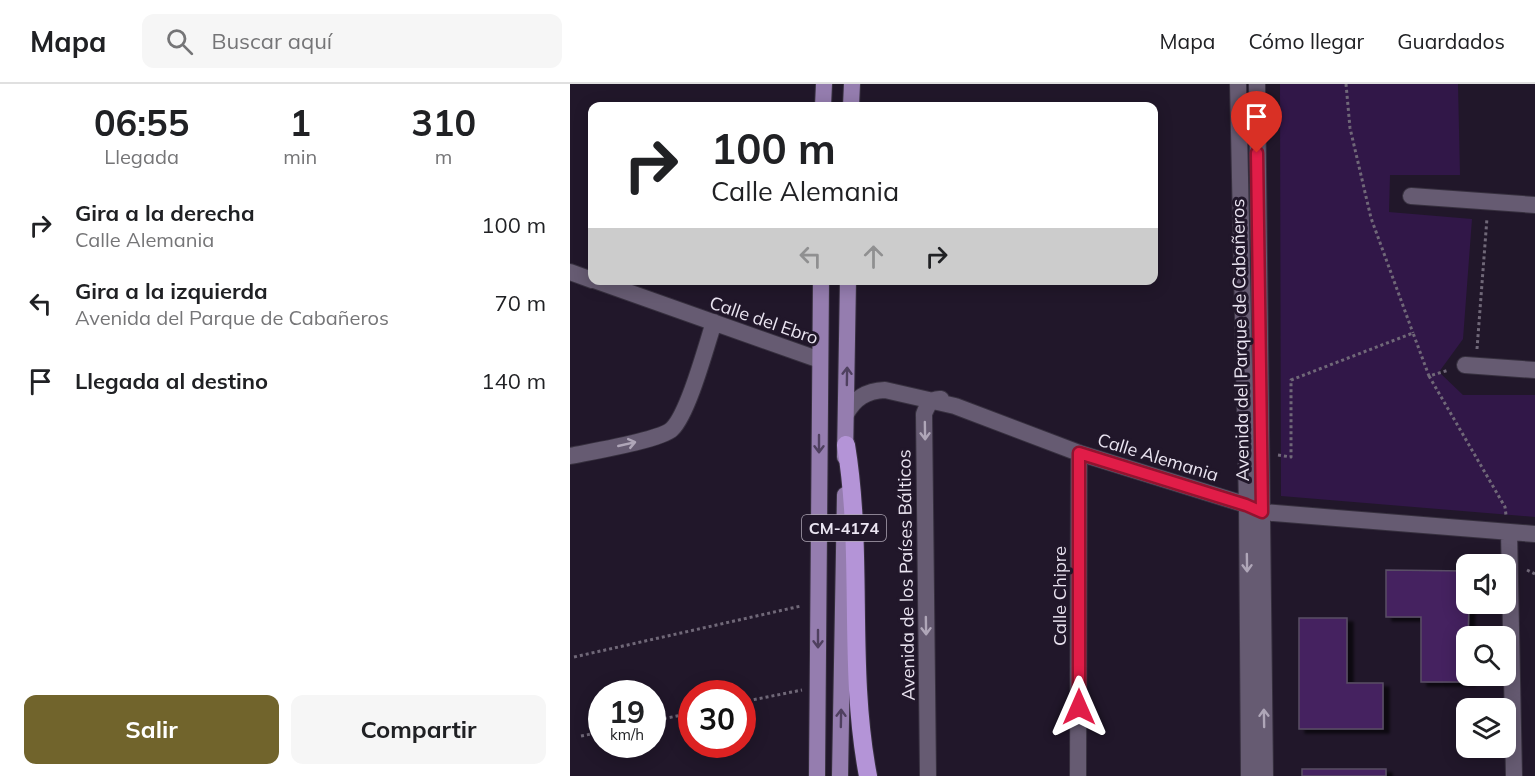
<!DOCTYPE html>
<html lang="es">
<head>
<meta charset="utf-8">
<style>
	body { margin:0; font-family:Mulish,sans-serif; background:#f6f6f6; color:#202124; height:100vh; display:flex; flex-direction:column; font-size:22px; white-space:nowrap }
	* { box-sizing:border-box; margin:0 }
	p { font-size:20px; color:#757577 }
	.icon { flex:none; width:33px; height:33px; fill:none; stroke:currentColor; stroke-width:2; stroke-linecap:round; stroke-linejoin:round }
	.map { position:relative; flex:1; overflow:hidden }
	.sheet { display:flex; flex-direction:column; background:#fff; width:570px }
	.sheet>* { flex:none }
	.banner { position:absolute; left:18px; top:18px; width:570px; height:183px; border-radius:12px; box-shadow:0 3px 15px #0003; background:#fff; color:#202124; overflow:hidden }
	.tools { position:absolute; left:886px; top:470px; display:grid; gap:12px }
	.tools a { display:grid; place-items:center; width:60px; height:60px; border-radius:12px; background:#fff; box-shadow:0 3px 15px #0003; font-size:30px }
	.speed { position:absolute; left:18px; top:596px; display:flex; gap:12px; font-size:30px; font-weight:700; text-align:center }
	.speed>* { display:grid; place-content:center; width:78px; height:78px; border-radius:50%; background:#fff; box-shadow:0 3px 15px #0003; line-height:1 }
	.speed small { font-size:15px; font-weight:400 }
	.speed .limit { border:9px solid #d22; background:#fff; color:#111 }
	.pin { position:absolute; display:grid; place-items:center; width:51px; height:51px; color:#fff; margin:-62px -26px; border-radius:50% 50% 50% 0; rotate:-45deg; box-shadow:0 0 6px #0007 }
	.pin .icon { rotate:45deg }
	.me { position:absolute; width:66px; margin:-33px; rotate:0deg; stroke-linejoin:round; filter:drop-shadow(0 0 4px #0008) }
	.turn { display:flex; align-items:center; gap:21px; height:126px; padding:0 24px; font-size:27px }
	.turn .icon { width:78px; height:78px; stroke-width:2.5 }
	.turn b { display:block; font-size:42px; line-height:51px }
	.lanes { display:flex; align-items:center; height:57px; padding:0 24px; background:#0003; justify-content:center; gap:30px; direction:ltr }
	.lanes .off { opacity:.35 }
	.eta { display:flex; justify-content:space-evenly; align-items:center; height:102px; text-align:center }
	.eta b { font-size:36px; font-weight:700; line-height:42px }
	.primary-button { display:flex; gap:12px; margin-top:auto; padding:12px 24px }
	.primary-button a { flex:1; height:69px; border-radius:12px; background:#71642c; color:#fff; font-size:24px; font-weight:700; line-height:69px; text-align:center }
	.primary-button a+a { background:#f6f6f6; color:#202124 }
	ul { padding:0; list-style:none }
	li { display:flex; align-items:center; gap:18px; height:78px; padding:0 24px }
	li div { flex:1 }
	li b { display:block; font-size:22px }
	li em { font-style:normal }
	header { display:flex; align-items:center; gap:36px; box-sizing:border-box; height:84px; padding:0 30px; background:#fff; border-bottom:2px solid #e0e0e0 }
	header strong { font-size:28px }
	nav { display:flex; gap:33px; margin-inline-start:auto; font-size:21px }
	.search { width:420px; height:54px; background:#f6f6f6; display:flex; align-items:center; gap:15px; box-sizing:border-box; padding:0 21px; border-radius:12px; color:#757577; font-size:22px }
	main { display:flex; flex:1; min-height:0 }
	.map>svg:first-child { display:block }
</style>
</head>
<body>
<header>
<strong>Mapa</strong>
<div class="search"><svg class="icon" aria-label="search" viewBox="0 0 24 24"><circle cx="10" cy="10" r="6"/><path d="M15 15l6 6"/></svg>Buscar aquí</div>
<nav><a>Mapa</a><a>Cómo llegar</a><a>Guardados</a></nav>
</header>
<main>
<section class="sheet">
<div class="eta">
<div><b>06:55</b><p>Llegada</p></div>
<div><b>1</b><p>min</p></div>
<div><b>310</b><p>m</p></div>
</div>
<ul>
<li><svg class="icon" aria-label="right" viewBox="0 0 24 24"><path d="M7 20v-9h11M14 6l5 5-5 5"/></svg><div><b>Gira a la derecha</b><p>Calle Alemania</p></div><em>100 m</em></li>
<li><svg class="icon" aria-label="left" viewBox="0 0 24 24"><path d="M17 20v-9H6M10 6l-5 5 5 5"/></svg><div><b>Gira a la izquierda</b><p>Avenida del Parque de Cabañeros</p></div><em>70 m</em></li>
<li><svg class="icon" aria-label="arrive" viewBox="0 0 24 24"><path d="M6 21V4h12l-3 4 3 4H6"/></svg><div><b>Llegada al destino</b></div><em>140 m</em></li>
</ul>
<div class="primary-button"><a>Salir</a><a>Compartir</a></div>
</section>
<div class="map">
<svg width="965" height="692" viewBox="0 0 965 692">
	<defs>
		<filter id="shadow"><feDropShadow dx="6" dy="4" stdDeviation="1.5" flood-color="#0009"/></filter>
	</defs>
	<rect width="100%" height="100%" fill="#21172a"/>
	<path fill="#311748" d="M710,0h178l2,91h-70l-1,37 83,7 -9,120 -24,33 24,23h72v122l-254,-21z"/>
	<path fill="#442261" stroke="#5a4f66" stroke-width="1.5" filter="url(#shadow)" d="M816,486l81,1v32h2l-2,72h2v7h-48v-65h-35z
		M729,534h48v65h36v46h-84z
		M732,685h84v7h-84z"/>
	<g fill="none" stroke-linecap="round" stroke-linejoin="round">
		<defs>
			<path id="minor" d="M668,0l9,421 2,271
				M687,0l8,692
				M841,112l124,9
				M0,188l22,8
				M24,196l226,80
				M895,281l70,5
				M276,330c9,-16 20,-23 39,-24l70,16 124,47 168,52 15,7 273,22
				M0,372c19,-4 91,-16 102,-27 16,-15 34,-82 42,-107
				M939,448l5,244
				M358,692l-4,-362c3,-8 7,-16 17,-15
				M508,692l1,-323"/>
			<path id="primary" d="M253,22l1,-22
				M281,22l1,-22
				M275,373l3,-177
				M247,692l4,-496
				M270,692l5,-281"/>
			<path id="motorway" d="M276,361c18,109 1,222 22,331"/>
		</defs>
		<use href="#minor" stroke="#37303f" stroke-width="18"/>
		<use href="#primary" stroke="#37303f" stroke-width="18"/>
		<use href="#motorway" stroke="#37303f" stroke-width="20"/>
		<path stroke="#706878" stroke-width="3" stroke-dasharray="3 3" stroke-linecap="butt" d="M776,0l4,44 21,90 42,115
			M907,265l10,-131
			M859,292l76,131 1,8
			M708,371l13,2v-77l122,-47 16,43 20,-6
			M957,486l8,4
			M4,573l227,-51
			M172,618l60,-12
			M82,637l40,-8
			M11,652l21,-4"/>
		<use href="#minor" stroke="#665b72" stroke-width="16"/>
		<use href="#primary" stroke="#957daf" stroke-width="16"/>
		<use href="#motorway" stroke="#b494d7" stroke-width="18"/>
	</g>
	<defs><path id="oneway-shaft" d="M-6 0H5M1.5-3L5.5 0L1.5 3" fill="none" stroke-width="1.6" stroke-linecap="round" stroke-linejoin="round" transform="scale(1.5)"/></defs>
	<g stroke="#4f405f">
		<use href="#oneway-shaft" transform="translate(277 292) rotate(-89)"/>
		<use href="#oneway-shaft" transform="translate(249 360) rotate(90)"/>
		<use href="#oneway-shaft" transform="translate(248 555) rotate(90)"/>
		<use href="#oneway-shaft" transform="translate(271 634) rotate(-89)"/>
	</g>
	<g stroke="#afa6b8">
		<use href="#oneway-shaft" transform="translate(355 347) rotate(89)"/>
		<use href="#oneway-shaft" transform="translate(57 360) rotate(-13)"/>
		<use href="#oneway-shaft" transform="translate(677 479) rotate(89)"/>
		<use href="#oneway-shaft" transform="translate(356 542) rotate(89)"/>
		<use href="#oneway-shaft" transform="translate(694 634) rotate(-91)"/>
	</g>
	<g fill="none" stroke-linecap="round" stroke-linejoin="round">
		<defs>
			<path id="route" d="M509,623v-254l167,52 16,7 -5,-359"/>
		</defs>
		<use href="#route" stroke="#92132f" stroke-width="15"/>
		<use href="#route" stroke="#e11d48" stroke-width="10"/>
	</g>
	<g text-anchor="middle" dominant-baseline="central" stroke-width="6" stroke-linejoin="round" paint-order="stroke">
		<rect fill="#21172a" stroke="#aea6b5" stroke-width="1.5" x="232" y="431" width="84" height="26" rx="4.5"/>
		<g font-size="16" font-weight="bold" fill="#eae4f1">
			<text x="274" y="444">CM-4174</text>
		</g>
		<g font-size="18" fill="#eae4f1" stroke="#21172a">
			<text transform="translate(194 236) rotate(19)">Calle del Ebro</text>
			<text transform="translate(670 256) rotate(-91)">Avenida del Parque de Cabañeros</text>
			<text transform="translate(588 373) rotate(17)">Calle Alemania</text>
			<text transform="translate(336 491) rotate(-91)">Avenida de los Países Bálticos</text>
			<text transform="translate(489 512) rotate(-90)">Calle Chipre</text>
		</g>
	</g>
</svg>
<div class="tools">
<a><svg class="icon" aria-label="sound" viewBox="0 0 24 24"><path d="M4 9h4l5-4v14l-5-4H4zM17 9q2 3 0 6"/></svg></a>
<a><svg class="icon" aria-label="search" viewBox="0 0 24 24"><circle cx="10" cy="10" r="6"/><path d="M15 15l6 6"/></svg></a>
<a><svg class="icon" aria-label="layers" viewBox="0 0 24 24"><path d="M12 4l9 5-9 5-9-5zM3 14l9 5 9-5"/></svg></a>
</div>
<div class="speed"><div>19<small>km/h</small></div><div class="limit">30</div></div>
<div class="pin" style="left:687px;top:69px;background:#d93025"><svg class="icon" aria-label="arrive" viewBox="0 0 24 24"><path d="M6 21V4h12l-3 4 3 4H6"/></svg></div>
<svg class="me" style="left:509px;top:623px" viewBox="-20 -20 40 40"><path d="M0-17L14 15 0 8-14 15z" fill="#e11d48" stroke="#fff" stroke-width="4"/></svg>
<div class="banner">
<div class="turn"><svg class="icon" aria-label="right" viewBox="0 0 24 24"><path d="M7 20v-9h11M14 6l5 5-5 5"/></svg><div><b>100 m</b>Calle Alemania</div></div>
<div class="lanes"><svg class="icon off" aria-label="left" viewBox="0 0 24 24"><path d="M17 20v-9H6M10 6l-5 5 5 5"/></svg><svg class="icon off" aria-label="ahead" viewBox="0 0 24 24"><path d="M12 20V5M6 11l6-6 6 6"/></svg><svg class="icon" aria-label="right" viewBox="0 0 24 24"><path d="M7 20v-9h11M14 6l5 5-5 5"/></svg></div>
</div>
</div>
</main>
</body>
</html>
